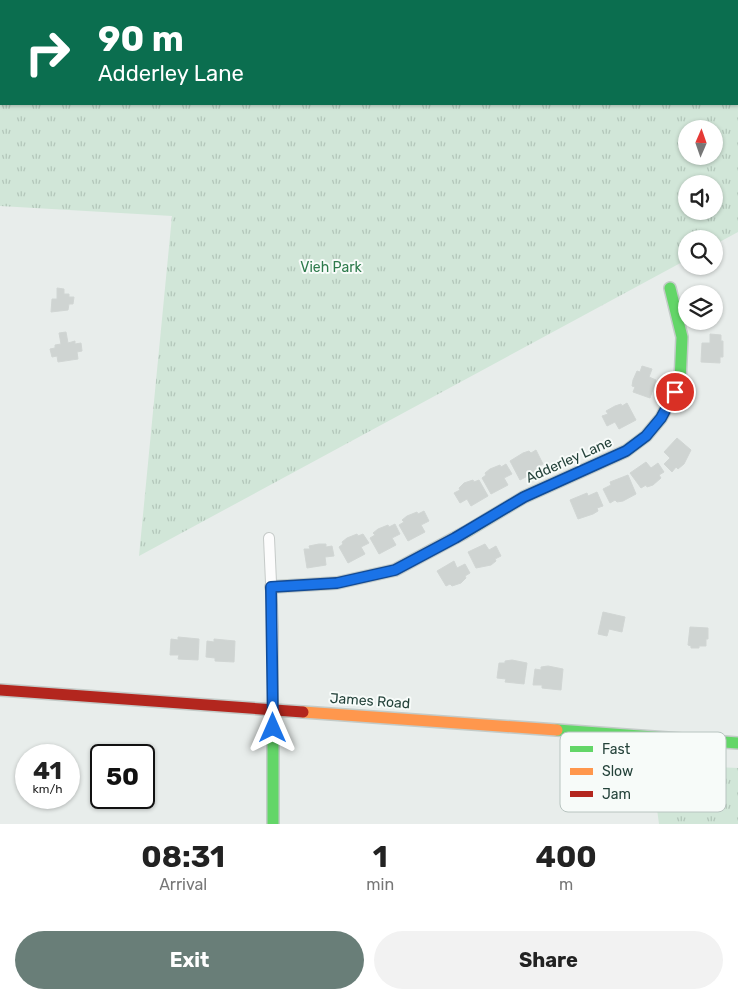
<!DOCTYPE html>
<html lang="en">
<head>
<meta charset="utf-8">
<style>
	body { margin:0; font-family:Rubik,sans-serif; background:#f2f2f2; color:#222; height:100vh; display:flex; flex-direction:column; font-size:19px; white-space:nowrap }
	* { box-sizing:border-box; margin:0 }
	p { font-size:16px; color:#767676 }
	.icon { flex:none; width:28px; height:28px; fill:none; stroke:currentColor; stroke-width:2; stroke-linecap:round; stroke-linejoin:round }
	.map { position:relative; height:824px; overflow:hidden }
	.side { display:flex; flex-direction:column; background:#fff; flex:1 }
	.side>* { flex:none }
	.top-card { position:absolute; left:0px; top:0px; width:739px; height:105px; box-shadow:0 1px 4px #0004; background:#0b6e4f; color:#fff; overflow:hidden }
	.needle { width:32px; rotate:2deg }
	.fabs { position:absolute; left:678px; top:120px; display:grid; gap:10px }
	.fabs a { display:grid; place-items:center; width:45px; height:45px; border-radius:50%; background:#fff; box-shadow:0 1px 4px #0004; font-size:25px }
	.speed { position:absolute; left:15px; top:744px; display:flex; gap:10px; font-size:25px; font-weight:700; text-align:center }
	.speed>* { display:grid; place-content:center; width:65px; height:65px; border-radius:50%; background:#fff; box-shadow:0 1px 4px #0004; line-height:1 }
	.speed small { font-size:12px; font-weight:400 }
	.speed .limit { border:2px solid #111; border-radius:8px; background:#fff; color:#111 }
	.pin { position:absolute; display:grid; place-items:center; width:42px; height:42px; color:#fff; margin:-21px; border:2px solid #fff; border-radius:50%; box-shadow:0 1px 5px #0007 }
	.me { position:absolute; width:55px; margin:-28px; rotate:0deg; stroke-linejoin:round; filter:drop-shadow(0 0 4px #0008) }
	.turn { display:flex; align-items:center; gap:18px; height:105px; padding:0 15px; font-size:22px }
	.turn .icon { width:65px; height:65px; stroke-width:2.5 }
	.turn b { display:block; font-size:35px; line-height:42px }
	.eta { display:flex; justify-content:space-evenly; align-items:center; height:85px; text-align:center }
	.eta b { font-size:30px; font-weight:700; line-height:35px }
	.button { display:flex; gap:10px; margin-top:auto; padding:10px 15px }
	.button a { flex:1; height:58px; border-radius:30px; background:#697e78; color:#fff; font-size:20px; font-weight:700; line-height:58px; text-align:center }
	.button a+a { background:#f2f2f2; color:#222 }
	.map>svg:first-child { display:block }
</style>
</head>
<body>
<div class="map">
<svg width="738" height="824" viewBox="0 0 738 824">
	<defs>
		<pattern id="grass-tufts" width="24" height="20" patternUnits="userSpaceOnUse" patternTransform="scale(1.25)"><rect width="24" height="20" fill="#d1e6d8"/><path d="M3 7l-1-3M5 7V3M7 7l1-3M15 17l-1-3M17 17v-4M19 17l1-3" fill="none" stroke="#b3c6ba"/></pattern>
	</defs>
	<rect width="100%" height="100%" fill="#e8edeb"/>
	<path fill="url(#grass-tufts)" fill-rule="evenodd" d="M0,0h738v232l-24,13v-6h-28v21l-547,296 33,-340 -172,-10zM1,1h737v103h-737zM686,129h28v27h-28zM686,184h28v27h-28z
		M651,764l87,4v56h-79z"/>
	<path fill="#cfd4d2" stroke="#d1d6d4" d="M57,288l7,1v5h5v3h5l-1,7h-4l-1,6 -17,2 1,-13h5z
		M66,332l2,11 7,-2v3l6,-1 1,8 -5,1 1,7 -20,3 -1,-6 -5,1 -2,-8 5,-1v-3l6,-1 -2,-11z
		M710,334l11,1v6h2v16h-3v6l-19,-1 1,-19h8z
		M642,366l10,3 -3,8 7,3 -6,18 -17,-6 2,-5 -3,-1 1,-6 4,-9 3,1z
		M627,403l9,17 -17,9 -4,-7 -8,4 -5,-10 6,-2 -2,-3 9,-5 6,-2 1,2z
		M677,438l14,12 -7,14 -6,5 -2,-2 -4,5 -8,-8 6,-6 -6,-6z
		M536,450l7,14 -7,4 1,3 -17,9 -10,-19 13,-8 6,-2 2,2z
		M646,462l5,6 7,-5 6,9 -5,3 2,3 -8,7 -6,2 -1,-2 -5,3 -11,-15z
		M506,464l6,10 -8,4 4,7 -17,9 -9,-16 4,-3 -1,-2 5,-4 10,-4 1,2z
		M628,475l8,19 -13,7 -6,1 -2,-2 -5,3 -7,-14 8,-4 -1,-3z
		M473,480l1,2 5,-2 9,16 -17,10 -4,-7 -7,4 -6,-10 6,-3 -1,-2 5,-5z
		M597,492l6,14 -6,2 1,3 -5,3 -15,5 -8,-19 17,-7 1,3z
		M424,511l5,10 -8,4 4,7 -17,9 -9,-16 5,-3 -2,-2 5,-4 10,-4 1,2z
		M395,524l5,10 -8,4 4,7 -17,9 -9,-16 5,-3 -2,-2 5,-4 10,-4 1,2z
		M357,534l1,2 5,-2 6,9 -8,4 4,7 -17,9 -9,-16 4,-3 -1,-2 5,-4z
		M319,544h7v3l6,-1 2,10 -9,1 1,8 -19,3 -3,-19h6l-1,-3z
		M485,544l4,6 7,-4 5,10 -6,3 1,2 -5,4 -15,3 -8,-16z
		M454,561l3,7 8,-4 5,9 -5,3 1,2 -5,5 -9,3 -2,-2 -4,2 -9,-15z
		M603,612l22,5 -3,15 -13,-3 -2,7 -9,-2z
		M690,627l18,1v11h-2v7h-7v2h-8v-2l-3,-1z
		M178,637l21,2 -1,21 -20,-1 1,-4h-9l1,-16 7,1z
		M214,639l21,2 -1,21 -19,-1v-3l-9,-1 1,-16 7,1z
		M512,660l15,3 -3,21 -19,-2 1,-3 -9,-1 2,-15h6v-2z
		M548,666l15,3 -2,21 -19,-2v-3h-9l2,-16 6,1v-3z"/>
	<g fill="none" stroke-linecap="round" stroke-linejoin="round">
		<defs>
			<path id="street" d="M269,538l4,89v82"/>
			<path id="fast" d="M464,533l60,-36 102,-46 20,-15 15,-18 19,-36 2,-45 -12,-49
				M273,709v115
				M557,730l181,13"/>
			<path id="slow" d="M271,587l66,-4 58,-13 69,-37
				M303,712l254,18"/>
			<path id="jam" d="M0,690l303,22"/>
		</defs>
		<use href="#street" stroke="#c5cac8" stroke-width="12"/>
		<use href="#fast" stroke="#c3cbc8" stroke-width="14"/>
		<use href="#slow" stroke="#c3cbc8" stroke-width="14"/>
		<use href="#jam" stroke="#c3cbc8" stroke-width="14"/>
		<use href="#street" stroke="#fcfcfc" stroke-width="10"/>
		<use href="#fast" stroke="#63d668" stroke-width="11"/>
		<use href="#slow" stroke="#ff974d" stroke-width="11"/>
		<use href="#jam" stroke="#b3261e" stroke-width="11"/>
	</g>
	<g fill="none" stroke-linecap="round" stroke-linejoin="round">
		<defs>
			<path id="route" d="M273,728l-2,-141 66,-4 58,-13 60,-32 69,-41 102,-46 20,-15 15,-18 14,-26"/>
		</defs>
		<use href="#route" stroke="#114b97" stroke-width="12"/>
		<use href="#route" stroke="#1a73e8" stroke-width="9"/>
	</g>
	<g text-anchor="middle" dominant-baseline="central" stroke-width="4" stroke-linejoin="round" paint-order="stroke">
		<g font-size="14" fill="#2d7a4b" stroke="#f7fbf9">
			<text x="331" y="267">Vieh Park</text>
		</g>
		<g font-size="14" fill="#24423a" stroke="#f7fbf9">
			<text transform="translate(569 460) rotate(-24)">Adderley Lane</text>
			<text transform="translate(370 701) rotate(4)">James Road</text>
		</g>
	</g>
	<rect x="560" y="732" width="166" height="80" rx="8" fill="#f7fbf9" stroke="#b8c4c0" stroke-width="1"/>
	<rect x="570" y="746" width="23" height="6" fill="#63d668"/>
	<rect x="570" y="768" width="23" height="7" fill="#ff974d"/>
	<rect x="570" y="791" width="23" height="6" fill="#b3261e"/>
	<g font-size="14" fill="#24423a">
		<text x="602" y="754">Fast</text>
		<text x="602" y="776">Slow</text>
		<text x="602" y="799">Jam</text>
	</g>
</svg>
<div class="fabs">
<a><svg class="needle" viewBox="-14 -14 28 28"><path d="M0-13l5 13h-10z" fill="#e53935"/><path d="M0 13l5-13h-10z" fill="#767676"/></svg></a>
<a><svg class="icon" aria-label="sound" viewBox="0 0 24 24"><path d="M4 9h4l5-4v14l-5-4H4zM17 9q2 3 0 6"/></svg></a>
<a><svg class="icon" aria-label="search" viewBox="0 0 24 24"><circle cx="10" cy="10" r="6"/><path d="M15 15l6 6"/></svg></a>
<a><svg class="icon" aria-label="layers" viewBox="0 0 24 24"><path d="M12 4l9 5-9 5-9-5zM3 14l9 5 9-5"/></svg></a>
</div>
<div class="speed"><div>41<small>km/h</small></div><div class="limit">50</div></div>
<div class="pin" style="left:675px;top:392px;background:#d93025"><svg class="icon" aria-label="arrive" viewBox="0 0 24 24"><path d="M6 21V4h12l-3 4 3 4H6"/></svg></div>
<svg class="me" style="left:273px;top:728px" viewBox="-20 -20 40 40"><path d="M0-17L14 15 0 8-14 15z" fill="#1a73e8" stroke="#fff" stroke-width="4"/></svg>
<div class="top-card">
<div class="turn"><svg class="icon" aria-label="right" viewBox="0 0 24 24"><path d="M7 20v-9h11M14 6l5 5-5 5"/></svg><div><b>90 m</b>Adderley Lane</div></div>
</div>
</div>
<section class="side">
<div class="eta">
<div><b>08:31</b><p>Arrival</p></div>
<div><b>1</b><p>min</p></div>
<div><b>400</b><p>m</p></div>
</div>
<div class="button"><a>Exit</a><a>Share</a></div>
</section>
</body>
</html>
